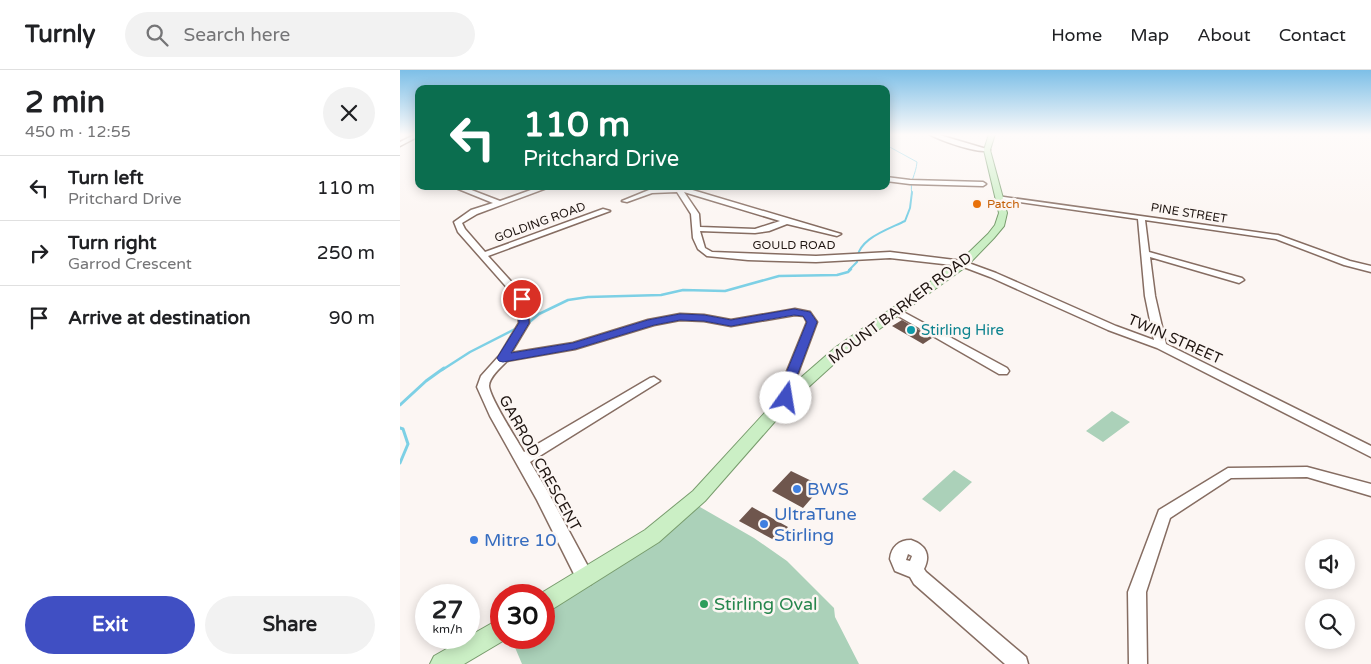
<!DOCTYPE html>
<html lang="en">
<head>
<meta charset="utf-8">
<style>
	body { margin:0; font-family:"Varela Round",sans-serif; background:#f2f2f2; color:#202124; height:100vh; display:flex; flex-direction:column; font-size:19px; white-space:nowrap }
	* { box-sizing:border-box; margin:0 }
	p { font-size:16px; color:#757577 }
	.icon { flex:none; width:28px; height:28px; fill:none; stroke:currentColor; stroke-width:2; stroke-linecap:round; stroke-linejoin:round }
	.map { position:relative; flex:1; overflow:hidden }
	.drawer { display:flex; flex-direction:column; background:#fff; width:400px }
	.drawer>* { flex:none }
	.hud { position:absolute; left:15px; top:15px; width:475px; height:105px; border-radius:10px; box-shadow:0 2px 12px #0003; background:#0b6e4f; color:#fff; overflow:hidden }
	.fabs { position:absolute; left:905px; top:469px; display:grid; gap:10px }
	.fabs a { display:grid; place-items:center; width:50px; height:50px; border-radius:50%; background:#fff; box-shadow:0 2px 12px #0003; font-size:25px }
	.speed { position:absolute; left:15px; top:514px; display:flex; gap:10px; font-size:25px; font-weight:700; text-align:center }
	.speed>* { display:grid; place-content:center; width:65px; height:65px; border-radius:50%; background:#fff; box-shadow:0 2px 12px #0003; line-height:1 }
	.speed small { font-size:12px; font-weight:400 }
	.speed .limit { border:8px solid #d22; background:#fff; color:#111 }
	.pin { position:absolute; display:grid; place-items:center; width:42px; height:42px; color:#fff; margin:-21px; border:2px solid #fff; border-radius:50%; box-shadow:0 1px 5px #0007 }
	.me { position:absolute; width:55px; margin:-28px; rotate:13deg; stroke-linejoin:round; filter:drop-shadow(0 0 4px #0008) }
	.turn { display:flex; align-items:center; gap:18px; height:105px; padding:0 25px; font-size:22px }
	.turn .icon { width:65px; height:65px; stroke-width:2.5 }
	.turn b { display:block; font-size:35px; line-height:42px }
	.round { display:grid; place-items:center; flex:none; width:52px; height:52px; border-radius:26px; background:#f2f2f2 }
	.head { display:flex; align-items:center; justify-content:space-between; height:85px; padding:0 25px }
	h1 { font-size:30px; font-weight:700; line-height:38px }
	.button { display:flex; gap:10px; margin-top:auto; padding:10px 25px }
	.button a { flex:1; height:58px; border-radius:30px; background:#404fc3; color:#fff; font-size:20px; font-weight:700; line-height:58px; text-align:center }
	.button a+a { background:#f2f2f2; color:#202124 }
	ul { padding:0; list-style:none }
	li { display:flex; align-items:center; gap:15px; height:65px; padding:0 25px; border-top:1px solid #e0e0e0 }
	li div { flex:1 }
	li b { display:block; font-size:19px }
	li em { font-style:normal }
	header { display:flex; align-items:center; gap:30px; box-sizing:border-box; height:70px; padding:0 25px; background:#fff; border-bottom:1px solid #e0e0e0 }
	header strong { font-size:24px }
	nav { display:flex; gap:28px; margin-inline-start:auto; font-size:18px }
	.search { width:350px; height:45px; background:#f2f2f2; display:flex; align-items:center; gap:12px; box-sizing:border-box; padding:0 18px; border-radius:28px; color:#757577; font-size:19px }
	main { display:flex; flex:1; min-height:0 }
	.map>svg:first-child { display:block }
</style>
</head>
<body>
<header>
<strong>Turnly</strong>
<div class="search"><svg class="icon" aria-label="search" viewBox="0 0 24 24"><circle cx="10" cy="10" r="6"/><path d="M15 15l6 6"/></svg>Search here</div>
<nav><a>Home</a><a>Map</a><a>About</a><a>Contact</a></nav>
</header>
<main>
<section class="drawer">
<div class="head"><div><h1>2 min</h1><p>450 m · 12:55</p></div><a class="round"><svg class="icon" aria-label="close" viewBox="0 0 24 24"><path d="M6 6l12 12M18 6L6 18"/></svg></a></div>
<ul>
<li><svg class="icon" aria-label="left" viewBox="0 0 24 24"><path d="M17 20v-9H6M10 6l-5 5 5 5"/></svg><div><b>Turn left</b><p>Pritchard Drive</p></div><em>110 m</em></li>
<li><svg class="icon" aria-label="right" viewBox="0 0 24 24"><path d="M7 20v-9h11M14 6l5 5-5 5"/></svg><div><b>Turn right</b><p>Garrod Crescent</p></div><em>250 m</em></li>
<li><svg class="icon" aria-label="arrive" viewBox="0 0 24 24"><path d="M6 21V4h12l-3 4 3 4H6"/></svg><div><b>Arrive at destination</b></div><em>90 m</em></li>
</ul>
<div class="button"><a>Exit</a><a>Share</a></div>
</section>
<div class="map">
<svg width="971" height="594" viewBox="0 0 971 594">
	<rect width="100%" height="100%" fill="#fcf6f3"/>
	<path fill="#abd1b9" d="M712,341l18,11 -27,20 -17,-11z
		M554,400l18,12 -32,30 -18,-13z
		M293,433l61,35 33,23 47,47 1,9 24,47h-337l-11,-26h33v-35l108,-67z"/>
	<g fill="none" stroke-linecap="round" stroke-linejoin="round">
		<path stroke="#7dd0e5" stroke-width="1" d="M486,75l31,17c-1,13 -8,19 -5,32"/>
		<path stroke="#7dd0e5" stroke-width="2" d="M449,200l8,-8c-1,-23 30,-32 48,-41l5,-13 2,-16"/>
		<path stroke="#7dd0e5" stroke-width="2.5" d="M126,255l13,-11 29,-14 20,-3 73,-2 22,-5 42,1 54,-15 58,-1 11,-3 3,-3
			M42,300l28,-18 47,-24"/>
		<path stroke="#7dd0e5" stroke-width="3" d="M0,335l26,-24 18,-13
			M0,358l3,1 5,15 -8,19"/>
	</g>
	<path fill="#6f564d" d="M502,250l19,11 11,7 -9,6 -31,-18z
		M391,401l31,15 -19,22 -31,-17z
		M352,437l36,20 -12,14 -37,-20z"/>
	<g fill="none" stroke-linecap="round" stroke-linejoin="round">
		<defs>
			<path id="minor" d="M16,64h3v2l-19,10v-4z
				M529,64h7l54,16c-10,5 -51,-10 -61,-16z
				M486,107l24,3 73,2 3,2 -3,2 -73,-2 -24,-3z
				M51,116h10l39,15 42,-15h10l-75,28 -15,9 3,6 20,23 118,-43 7,2 -122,45 39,43 2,24 -18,30 62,-10 75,-23 32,-6 24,1 27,5 64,-11 15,3 7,10 -22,59 -2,17 -6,4 -6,-4 2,-17 24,-59 -3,-6 -9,-1 -64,11 -27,-5 -24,-1 -26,5 -79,24 -68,12c-6,6 -18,16 -18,25 1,12 28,54 35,66l126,-74 4,-1 6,4 -130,81 18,30 43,80 2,6 -2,6 -6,2 -6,-2 -42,-84 -47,-84 -13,-29 4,-11 18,-20 20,-33 -2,-24 -59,-67 -4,-10 17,-12 22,-7z
				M266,116l23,3 152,45 -4,2 -50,-12 -18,7 -14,2 -55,-2 5,17 7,4 104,4 74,-4 73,9 33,12 120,53 38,14 -9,-44 -7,-77 -139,-20 -3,-2 1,-1 281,39 72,26 21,5v6l-27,-7 -68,-26 -131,-19 4,32 93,26 2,2 -5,3 -89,-26 5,39 11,48 205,102v11l-214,-109 -49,-18 -118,-53 -29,-11 -71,-8 -74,4 -68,-2 -41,-4 -9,-7 -5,-11 -2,-24 -14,-22 -25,1 -25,9 -5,-1 27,-11 20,-2zM284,122l13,4 83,25 -25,8 -55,-2 -1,-13z
				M496,238l111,60 2,3 -2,3h-8l-106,-61 -2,-2 2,-2z
				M907,397l64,17v12l-64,-19 -76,1 -61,40 -24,74 1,72h-18l-1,-72 31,-82 69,-42z
				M511,470c15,5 20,15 13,29l2,3 100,85 2,7h-23l-91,-80 -4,-7 -15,-6 -5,-12c1,-12 9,-19 21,-19zM508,484l4,2 -2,5 -4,-1z"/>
			<path id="major" d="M589,64h6l-5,16 17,63 -3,13 -10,12 -27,28 -121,87 -54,49 -87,99 -46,41 -108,68 -7,3v-18h-6l107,-65 48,-39 89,-97 54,-47 123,-85 29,-28 7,-9 4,-12 -15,-63z
				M101,548v20h7l-44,26h-34l4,-8z"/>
		</defs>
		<use href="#minor" stroke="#866d62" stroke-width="3"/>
		<use href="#major" stroke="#789c6d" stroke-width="2"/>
		<use href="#minor" fill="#fff" fill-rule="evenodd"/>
		<use href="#major" fill="#cbefc5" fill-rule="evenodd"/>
	</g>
	<linearGradient id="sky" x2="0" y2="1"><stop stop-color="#7dbfe7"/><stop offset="0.44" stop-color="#fefbfa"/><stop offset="1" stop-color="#fefbfa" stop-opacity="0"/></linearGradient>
	<rect width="971" height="147" fill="url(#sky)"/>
	<path fill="#404fc3" stroke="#2a337f" d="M122,226l5,3 2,24 -18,30 62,-10 75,-23 32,-6 24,1 27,5 63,-11 16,3 7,10 -22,59 -2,17 -7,4 -6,-4 3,-17 24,-59 -4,-6 -9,-1 -63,11 -27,-5 -24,-1 -26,5 -79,24 -72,13 -4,-1 -2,-3 22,-35 -2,-24z"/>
	<circle fill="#e8710a" stroke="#fcf6f3" stroke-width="2" cx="577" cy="134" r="5"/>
	<circle fill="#0f9aa8" stroke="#fcf6f3" stroke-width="2" cx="511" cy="260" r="5"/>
	<g fill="#3f7fe0" stroke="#fcf6f3" stroke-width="2">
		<circle cx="397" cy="419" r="5"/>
		<circle cx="364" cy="454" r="5"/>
		<circle cx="74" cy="470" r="5"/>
	</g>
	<circle fill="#2e9e5b" stroke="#fcf6f3" stroke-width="2" cx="304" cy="534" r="5"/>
	<g text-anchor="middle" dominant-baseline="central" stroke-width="5" stroke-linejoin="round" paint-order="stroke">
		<g font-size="12" fill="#c56008" stroke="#fcf6f3" text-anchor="start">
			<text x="587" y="134">Patch</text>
		</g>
		<g font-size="12" fill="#1f1511" stroke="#fcf6f3">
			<text transform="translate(789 143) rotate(9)">PINE STREET</text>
			<text transform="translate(140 152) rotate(-20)">GOLDING ROAD</text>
			<text x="394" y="175">GOULD ROAD</text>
		</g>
		<g font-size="15" fill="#1f1511" stroke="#fcf6f3">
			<text transform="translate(500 238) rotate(-37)">MOUNT BARKER ROAD</text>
			<text transform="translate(775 269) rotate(24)">TWIN STREET</text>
			<text transform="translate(140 393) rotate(61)">GARROD CRESCENT</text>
		</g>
		<g font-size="15" fill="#0d838f" stroke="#fcf6f3" text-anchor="start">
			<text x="521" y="260">Stirling Hire</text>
		</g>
		<g font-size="18" fill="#366cbe" stroke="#fcf6f3" text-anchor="start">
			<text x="407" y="419">BWS</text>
			<text x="374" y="444">UltraTune<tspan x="374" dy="21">Stirling</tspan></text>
			<text x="84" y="470">Mitre 10</text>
		</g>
		<g font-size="18" fill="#27864d" stroke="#fcf6f3" text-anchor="start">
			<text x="314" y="534">Stirling Oval</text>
		</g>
	</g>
</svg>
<div class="fabs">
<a><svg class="icon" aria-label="sound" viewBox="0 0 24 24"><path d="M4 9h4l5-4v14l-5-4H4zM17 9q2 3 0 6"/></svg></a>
<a><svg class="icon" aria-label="search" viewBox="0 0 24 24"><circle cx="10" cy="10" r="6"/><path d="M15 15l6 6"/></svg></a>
</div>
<div class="speed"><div>27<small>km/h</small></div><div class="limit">30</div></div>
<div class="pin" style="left:122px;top:229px;background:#d93025"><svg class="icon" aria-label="arrive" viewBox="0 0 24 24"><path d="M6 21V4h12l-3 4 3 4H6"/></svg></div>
<svg class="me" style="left:386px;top:328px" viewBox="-20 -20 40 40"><circle r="19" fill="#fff"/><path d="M0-13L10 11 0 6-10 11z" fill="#404fc3"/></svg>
<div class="hud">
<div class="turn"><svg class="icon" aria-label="left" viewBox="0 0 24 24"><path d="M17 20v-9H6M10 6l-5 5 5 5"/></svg><div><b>110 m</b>Pritchard Drive</div></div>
</div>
</div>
</main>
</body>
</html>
